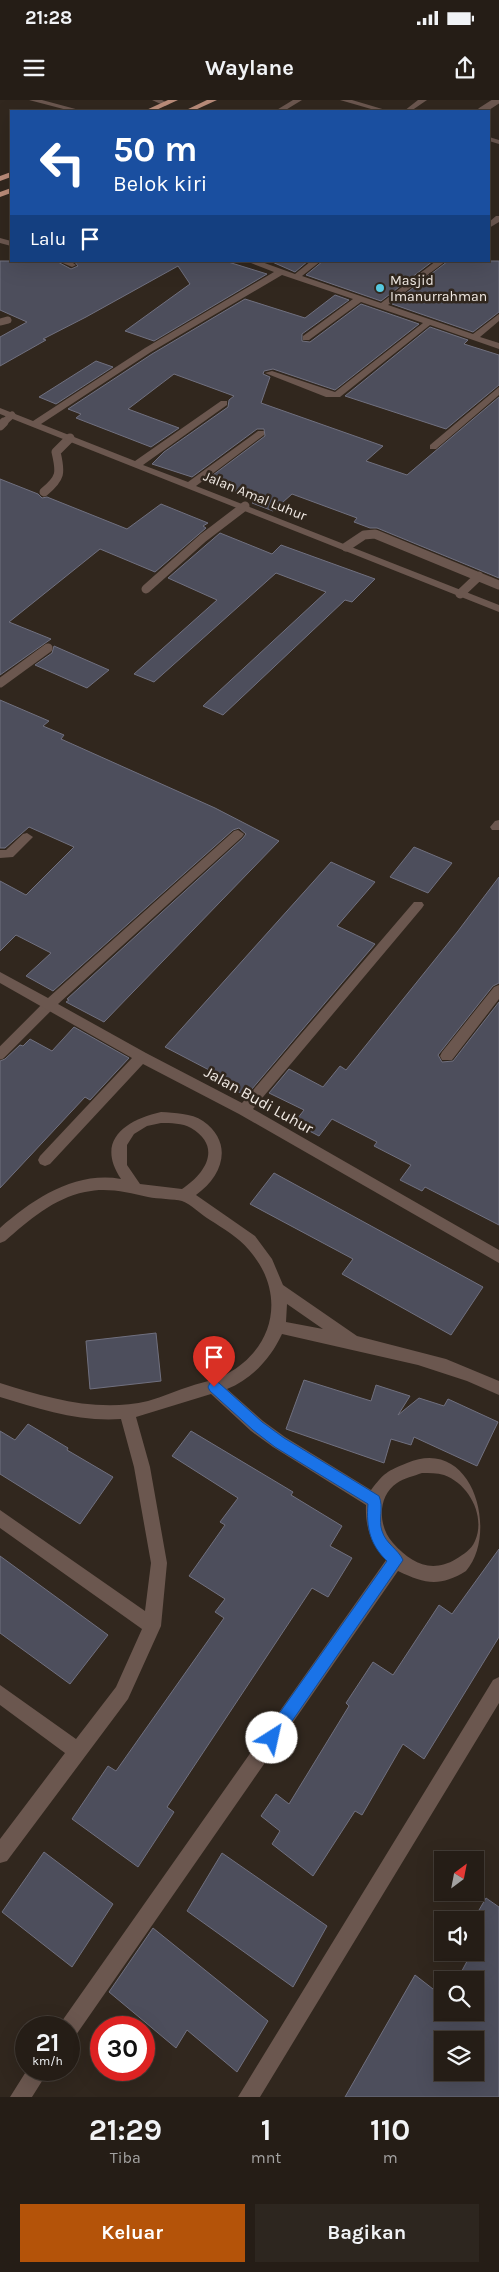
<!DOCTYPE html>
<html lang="id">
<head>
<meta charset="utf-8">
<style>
	body { margin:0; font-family:Karla,sans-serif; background:#2d261f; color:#f1f3f6; height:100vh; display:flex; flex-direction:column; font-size:19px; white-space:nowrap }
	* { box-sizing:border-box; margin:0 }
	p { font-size:16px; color:#a3a2a1 }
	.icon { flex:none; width:28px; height:28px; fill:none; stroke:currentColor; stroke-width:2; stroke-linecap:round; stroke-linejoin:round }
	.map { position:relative; height:1997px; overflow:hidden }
	.panel { display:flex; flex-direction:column; background:#251d16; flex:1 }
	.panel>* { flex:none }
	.hud { position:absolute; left:10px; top:10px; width:480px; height:152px; border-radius:0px; box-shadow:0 5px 20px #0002,0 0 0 1px #423b35; background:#1a4fa0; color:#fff; overflow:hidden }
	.needle { width:32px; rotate:32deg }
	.tools { position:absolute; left:434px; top:1751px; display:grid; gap:10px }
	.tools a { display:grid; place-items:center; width:50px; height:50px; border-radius:0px; background:#251d16; box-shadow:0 5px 20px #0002,0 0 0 1px #423b35; font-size:25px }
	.speed { position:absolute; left:15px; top:1916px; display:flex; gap:10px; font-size:25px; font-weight:700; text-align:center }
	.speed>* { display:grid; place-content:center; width:65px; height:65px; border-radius:50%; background:#251d16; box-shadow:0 5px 20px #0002,0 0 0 1px #423b35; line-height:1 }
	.speed small { font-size:12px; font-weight:400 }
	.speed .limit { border:8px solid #d22; background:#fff; color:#111 }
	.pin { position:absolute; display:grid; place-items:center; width:42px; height:42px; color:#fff; margin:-51px -21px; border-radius:50% 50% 50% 0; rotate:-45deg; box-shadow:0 0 5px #0007 }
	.pin .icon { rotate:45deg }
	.me { position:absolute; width:55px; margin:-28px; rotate:35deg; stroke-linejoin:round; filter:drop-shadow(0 0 4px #0008) }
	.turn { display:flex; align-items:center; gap:18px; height:105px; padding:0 20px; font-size:22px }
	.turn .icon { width:65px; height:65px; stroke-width:2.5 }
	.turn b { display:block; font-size:35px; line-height:42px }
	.then { display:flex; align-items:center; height:48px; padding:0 20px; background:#0003; gap:10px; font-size:19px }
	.eta { display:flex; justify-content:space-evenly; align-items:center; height:85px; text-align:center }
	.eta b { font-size:30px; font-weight:700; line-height:35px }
	.button { display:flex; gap:10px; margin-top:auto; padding:10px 20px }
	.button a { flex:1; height:58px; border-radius:0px; background:#b45309; color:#fff; font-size:20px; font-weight:700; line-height:58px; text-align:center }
	.button a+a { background:#2d261f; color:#f1f3f6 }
	.status { display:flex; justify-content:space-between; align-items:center; height:35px; padding:0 25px; background:#251d16; direction:ltr }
	.status svg { height:14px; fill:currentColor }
	header { display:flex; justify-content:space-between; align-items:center; height:65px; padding:0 20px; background:#251d16; font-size:22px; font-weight:700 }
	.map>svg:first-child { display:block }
</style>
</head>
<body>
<div class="status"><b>21:28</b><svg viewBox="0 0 49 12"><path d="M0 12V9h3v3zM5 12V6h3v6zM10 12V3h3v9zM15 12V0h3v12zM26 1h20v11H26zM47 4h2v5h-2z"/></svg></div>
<header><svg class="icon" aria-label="menu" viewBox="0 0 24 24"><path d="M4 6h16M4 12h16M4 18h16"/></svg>Waylane<svg class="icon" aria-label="share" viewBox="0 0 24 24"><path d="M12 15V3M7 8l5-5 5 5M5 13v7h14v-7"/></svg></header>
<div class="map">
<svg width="499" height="1997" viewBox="0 0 499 1997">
	<rect width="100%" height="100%" fill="#31271e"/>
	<path fill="#4d4e5c" stroke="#70707f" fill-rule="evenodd" d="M0,161h56l15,8 7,-3 -4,-5h151l42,13 -113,67 -29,-10 65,-47 -12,-18 -92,51 -43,22 3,1 -46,26v-29l27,-15 -27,-12z
		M270,161h38l-13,11z
		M323,161h110l-52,40 -75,-26z
		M448,161h51v51l-26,20 -81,-28z
		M335,195l14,5 -47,34v7l8,1 51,-38 58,20 -84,66 -62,-21 -9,2 -1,3 7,3 -9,26 122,43 -17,15 41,14 92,-78v181l-122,-50h-7l-16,-6 3,-4 -65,-24 -19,17 -21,-8 4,-4 -51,-18 60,-45 -1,-7h-7l-65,48 -40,-13 12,-12 64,-45 1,-7 5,-4 -60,-22 -46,35 51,19 -28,19 -75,-29 5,-4 -13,-5 84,-55 93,-55 60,19z
		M430,227l38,13 -4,4 35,11v30l-53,44 -101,-33z
		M96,261l17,6 -57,37 -17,-7z
		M0,379l38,15 4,4 5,-1 80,32 34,-25 47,19 -5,3 3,2 -51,44 -55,-23 -91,73 42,17 -51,36z
		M220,433l52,21 9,-9 94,34 -23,23 -7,-2 -122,115 -20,-9 123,-114 -50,-19 -122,109 -20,-8 83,-74 -49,-22z
		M54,546l55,24 -22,18 -52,-23 17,-12z
		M0,600l49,21 -6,5 21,9 -3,4 154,69 64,33 -175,181 -38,-20 3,-2 -2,-1 176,-161 3,-4 -7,-6 -6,2 -180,161 -27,-15 25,-23 -35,-18 -16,16v-70l26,14 48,-48 -45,-20 -24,21h-5z
		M414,747l38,16 -24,30 -38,-16z
		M331,762l44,20 -38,44 38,18 -129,152 -39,-22 4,-3 -46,-24z
		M499,777v106l-6,3 -55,69 4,7 11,-1 46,-59v223l-74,-38 -3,4 -22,-11 11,-15 -37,-19 3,-4 -45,-23 -13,17 -25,-13 10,-13 -35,-17 20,-24 34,18 17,-21 6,4 112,-139z
		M74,927l55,31 -39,42 -5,-3 -85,91v-127l5,-2 15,-14 3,1 7,-7 22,12z
		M274,1073l209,114 -32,48 -109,-61 11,-15 -103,-55z
		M156,1233l5,48 -71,8 -4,-48z
		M304,1280l67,21 5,-16 34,11 -12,19 21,-17 25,8 4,-7 50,23 -21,44 -63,-29 -3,8 -20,-6 -7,24 -98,-34z
		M28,1324l40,24 -1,2 46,27 -33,47 -80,-50v-43l15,9z
		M191,1331l102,61 -2,3 51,31 -12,20 22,12 -24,39 -16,-9 -145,219 7,5 -36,55 -66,-48 36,-53 8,5 108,-153 -9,-6 10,-13 -36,-23 36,-51 -5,-3 18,-24 -66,-42z
		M499,1449v88l-75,122 -21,-15 -41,71 -7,-4 -42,65 -41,-32 8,-13 -19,-15 15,-22 13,10 60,-98 -3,-3 27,-41 20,13 46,-70 13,9z
		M0,1456l108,79 -38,49 -70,-51z
		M44,1752l69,52 -41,63 -70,-55z
		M222,1753l105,73 -34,61 -106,-76z
		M486,1798l13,9v190h-154l70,-122 27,21v16h33v-32h-18l15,-28h3v-35zM442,1940h33v32h-33z
		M153,1828l115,93 -31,51 -50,-42 -11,18 -67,-56z"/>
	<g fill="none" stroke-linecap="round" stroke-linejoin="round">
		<path stroke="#6b574f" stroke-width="7" d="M481,11l17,-11
			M0,222l8,-2
			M3,323l9,-8"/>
		<path stroke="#6b574f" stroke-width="9" d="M0,326l4,-4
			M44,392c17,-14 17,-19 12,-40l14,-14
			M346,447l18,-12 11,-1 124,51
			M146,489l57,-51 42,-32
			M460,494l19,-18
			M0,583l48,-35"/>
		<path stroke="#6b574f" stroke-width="11" d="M0,954l50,-50"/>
		<path fill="#6b574f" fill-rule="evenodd" d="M29,0h13l41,11h-12z
			M152,0h10l7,4 -4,2z
			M293,0h9l-18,11h-9z
			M340,0h12l37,11h-11z
			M418,0h9l-16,11h-7z
			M489,37l10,3v4l-10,-3z
			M496,116h3v6l-10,6v-6z
			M0,138l11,3v5l-11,-3z
			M58,161h12l6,4 -4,2z
			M246,161h13l36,13 16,-13h10l-19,15 79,27 55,-42h10l-58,44 85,29 26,-20v7l-19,16 19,6v6l-69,-24 -90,72h-14l-61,-24 7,-2 63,21 88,-69 -62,-21 -52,38h-6v-4l50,-37 -71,-24 -131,77 -110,72 94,37 86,-60h6v4l-84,60 45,17 70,-51h6v4l-68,51 303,119v7l-499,-198v-6l33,13 112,-73 129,-76z
			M499,287v8l-63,54h-6v-4z
			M499,720v10h-7l-2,-3 5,-6z
			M238,730l6,4 -2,3 -184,167 88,49 96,50 172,-201h8l2,3 -2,3 -169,201 246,141v13l-260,-149 -96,-50 -93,100 -5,2 -5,-2 -2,-4 2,-4 92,-98 -132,-75v-11l48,26 186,-167z
			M27,733l6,4 -20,20 -13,1v-8h6l17,-16z
			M499,885v14l-47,61h-10l-2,-4 2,-4 52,-65z
			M161,1012c14,1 30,1 42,9 31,22 20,55 -7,74l59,41 17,23 11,26 74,51 89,23 53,22v14l-32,-14 -49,-16 -136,-31c-11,24 -30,45 -55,55l36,32 22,16 86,53c13,-17 16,-19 36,-27 66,-28 92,70 59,108 -26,16 -41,13 -68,0l-322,464 -7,3v-10h-10l3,-7 324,-461c-15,-16 -21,-33 -20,-55l-93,-58 -22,-16 -40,-37 -75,23 14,50 17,96 -6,63 -33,73 -121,162 -7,2v-24l65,-86 -65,-48v-20l76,54 40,-52 26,-58 -142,-101v-18l145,101 6,-48 -17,-96 -13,-48c-42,3 -82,-10 -121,-22v-14c48,15 98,30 148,18 15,-4 29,-11 43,-15 12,-4 25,-6 36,-12 49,-27 59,-82 22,-124 -11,-13 -25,-21 -39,-30 -9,-5 -19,-16 -28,-19 -8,-2 -24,-2 -34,-4 -21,-5 -42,-10 -63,-5 -31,6 -57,29 -80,49l-5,2v-15c33,-29 75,-57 121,-49 -26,-39 5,-59 40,-67zM161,1023c10,0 21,0 30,5 32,19 14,46 -9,61l-42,-5 -13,-19v-20l7,-11 13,-8zM287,1204l36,25 -37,-7zM422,1373c7,0 15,0 22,2 25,9 42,41 31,66 -4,9 -11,13 -19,18 -25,15 -45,4 -63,-16 -15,-16 -16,-47 4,-60 7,-5 17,-7 25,-10z
			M499,1577v26l-239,394h-22l255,-417z
			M27,1970h22l-17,27h-22z"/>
		<path fill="#ba8c7a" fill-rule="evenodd" d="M168,0h10l-24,11h-10z
			M207,0h10l-24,11h-9z
			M11,72v5l-11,4v-5z
			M11,88v5l-11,4v-5z"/>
	</g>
	<path fill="#1a73e8" stroke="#114b97" d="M214,1281l5,2 43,39 22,16 95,58c5,11 -1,24 3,35 4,13 16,18 21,29l-126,183 -5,2 -6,-2 -2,-5 2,-6 121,-171c-17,-16 -21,-34 -19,-57l-93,-57 -22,-17 -43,-39 -2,-4 2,-4z"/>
	<circle fill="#56c9e0" stroke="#31271e" stroke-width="2" cx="380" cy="188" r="5"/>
	<g text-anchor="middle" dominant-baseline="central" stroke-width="5" stroke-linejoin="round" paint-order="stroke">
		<g font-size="14" fill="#f0e9e3" stroke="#31271e" text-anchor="start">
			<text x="390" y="180">Masjid<tspan x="390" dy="16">Imanurrahman</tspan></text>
		</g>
		<g font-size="14" fill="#f0e9e3" stroke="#31271e">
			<text transform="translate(255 396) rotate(22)">Jalan Amal Luhur</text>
		</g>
		<g font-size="16" fill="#f0e9e3" stroke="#31271e">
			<text transform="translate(259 1000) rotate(29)">Jalan Budi Luhur</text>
		</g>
	</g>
</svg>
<div class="tools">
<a><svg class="needle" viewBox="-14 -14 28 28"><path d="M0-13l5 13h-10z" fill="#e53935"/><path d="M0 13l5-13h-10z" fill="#a3a2a1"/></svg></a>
<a><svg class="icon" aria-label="sound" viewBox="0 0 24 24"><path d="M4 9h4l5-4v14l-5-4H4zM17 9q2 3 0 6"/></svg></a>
<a><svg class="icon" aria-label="search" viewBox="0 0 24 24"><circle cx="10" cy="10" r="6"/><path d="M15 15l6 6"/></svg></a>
<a><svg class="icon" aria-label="layers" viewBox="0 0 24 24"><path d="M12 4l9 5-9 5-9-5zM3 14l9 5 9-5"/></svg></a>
</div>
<div class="speed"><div>21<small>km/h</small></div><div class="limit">30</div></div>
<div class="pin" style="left:214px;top:1287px;background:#d93025"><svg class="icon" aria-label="arrive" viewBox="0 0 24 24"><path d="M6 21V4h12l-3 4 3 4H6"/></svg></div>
<svg class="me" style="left:272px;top:1638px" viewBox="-20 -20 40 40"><circle r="19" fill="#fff"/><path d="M0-13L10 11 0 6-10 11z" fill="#1a73e8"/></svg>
<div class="hud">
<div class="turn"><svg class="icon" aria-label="left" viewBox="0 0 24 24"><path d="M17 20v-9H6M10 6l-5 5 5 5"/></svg><div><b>50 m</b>Belok kiri</div></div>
<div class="then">Lalu<svg class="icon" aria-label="arrive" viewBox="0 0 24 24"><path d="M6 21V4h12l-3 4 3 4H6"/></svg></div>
</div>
</div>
<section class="panel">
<div class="eta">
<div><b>21:29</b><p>Tiba</p></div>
<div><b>1</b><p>mnt</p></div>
<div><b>110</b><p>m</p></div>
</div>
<div class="button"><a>Keluar</a><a>Bagikan</a></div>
</section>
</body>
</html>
